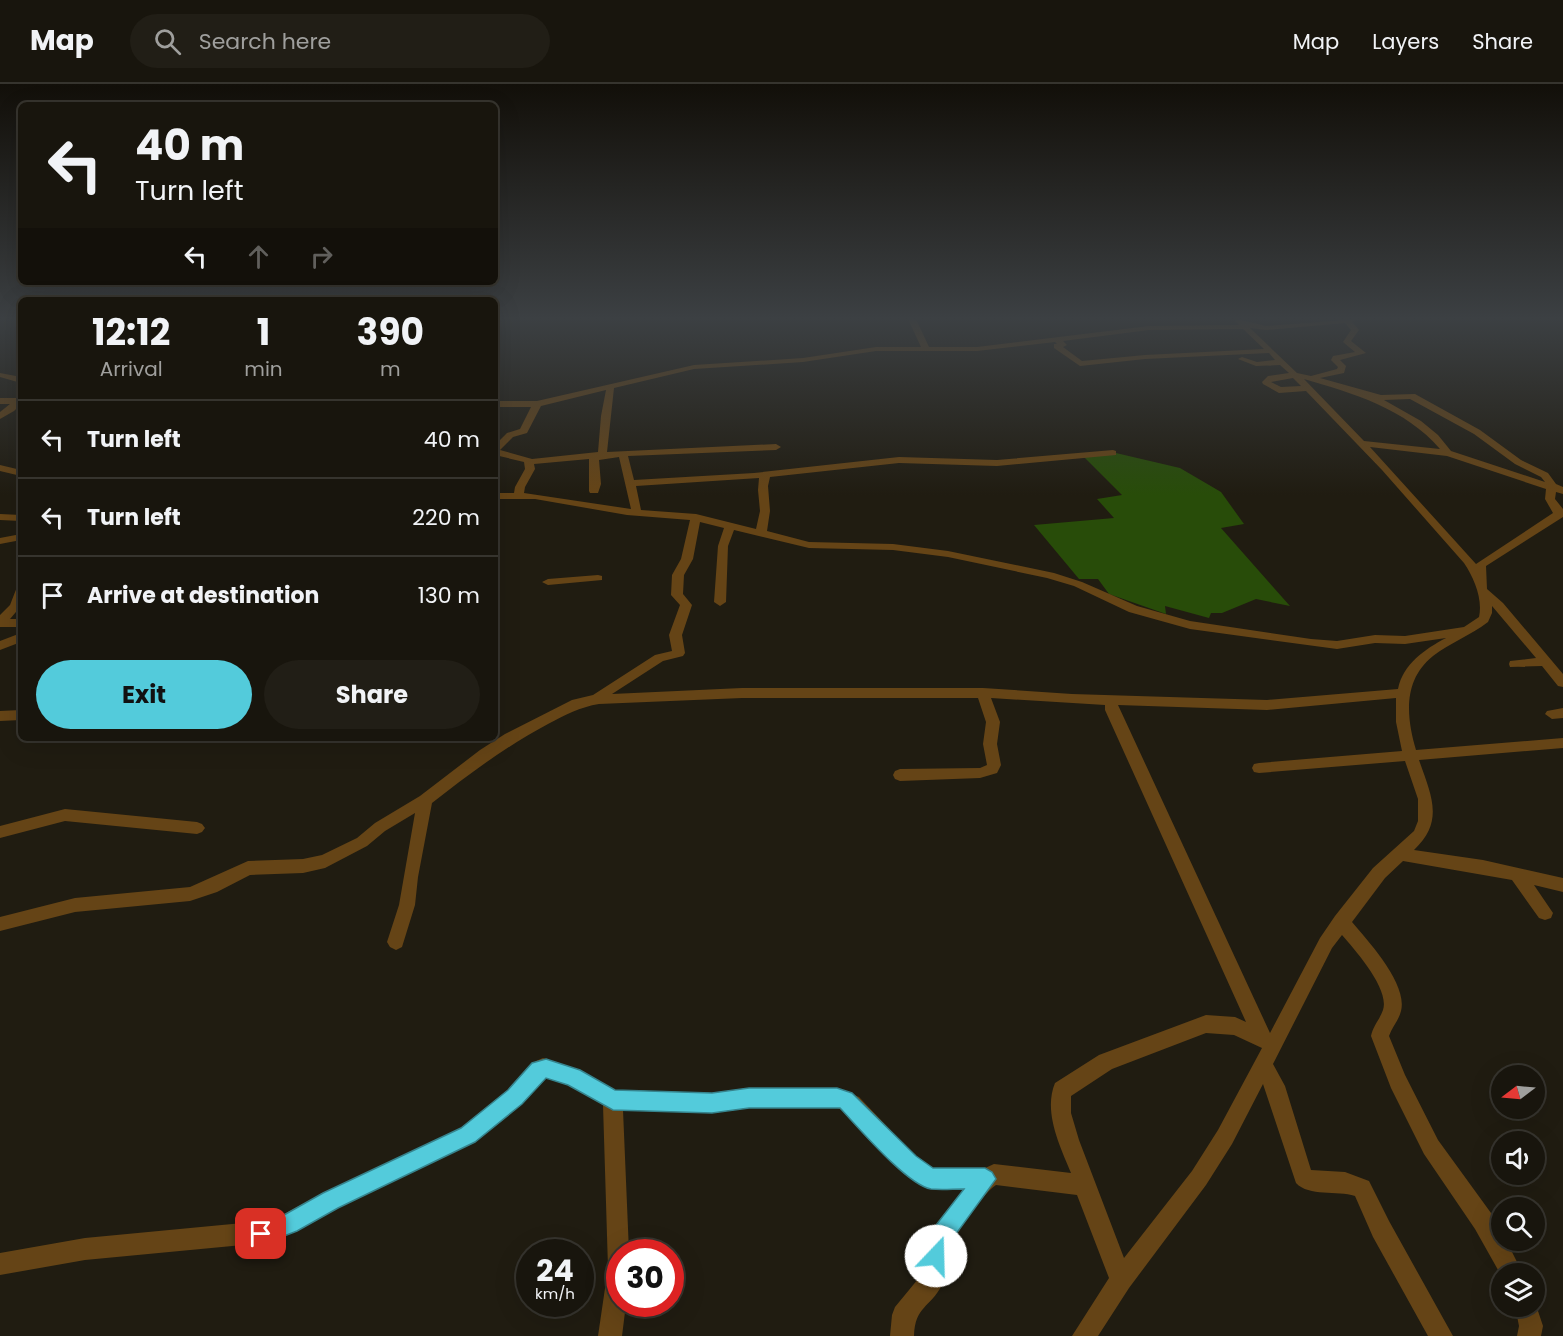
<!DOCTYPE html>
<html lang="en">
<head>
<meta charset="utf-8">
<style>
	body { margin:0; font-family:Poppins,sans-serif; background:#211e16; color:#f1f3f6; height:100vh; display:flex; flex-direction:column; font-size:22px; white-space:nowrap }
	* { box-sizing:border-box; margin:0 }
	p { font-size:20px; color:#9f9f9d }
	.icon { flex:none; width:33px; height:33px; fill:none; stroke:currentColor; stroke-width:2; stroke-linecap:round; stroke-linejoin:round }
	.map { position:relative; flex:1; overflow:hidden }
	.sheet { position:absolute; left:18px; top:213px; width:480px; height:444px; display:flex; flex-direction:column; background:#18150d; border-radius:9px; box-shadow:0 6px 24px #0002,0 0 0 2px #36342e }
	.sheet>* { flex:none }
	.banner { position:absolute; left:18px; top:18px; width:480px; height:183px; border-radius:9px; box-shadow:0 6px 24px #0002,0 0 0 2px #36342e; background:#18150d; color:#f1f3f6; overflow:hidden }
	.needle { width:39px; rotate:254deg }
	.buttons { position:absolute; left:1491px; top:981px; display:grid; gap:12px }
	.buttons a { display:grid; place-items:center; width:54px; height:54px; border-radius:50%; background:#18150d; box-shadow:0 6px 24px #0002,0 0 0 2px #36342e; font-size:30px }
	.speed { position:absolute; left:516px; top:1155px; display:flex; gap:12px; font-size:30px; font-weight:700; text-align:center }
	.speed>* { display:grid; place-content:center; width:78px; height:78px; border-radius:50%; background:#18150d; box-shadow:0 6px 24px #0002,0 0 0 2px #36342e; line-height:1 }
	.speed small { font-size:15px; font-weight:400 }
	.speed .limit { border:9px solid #d22; background:#fff; color:#111 }
	.pin { position:absolute; display:grid; place-items:center; width:51px; height:51px; color:#fff; margin:-26px; border-radius:12px; box-shadow:0 3px 9px #0006 }
	.me { position:absolute; width:66px; margin:-33px; rotate:21deg; stroke-linejoin:round; filter:drop-shadow(0 0 4px #0008) }
	.turn { display:flex; align-items:center; gap:21px; height:126px; padding:0 18px; font-size:27px }
	.turn .icon { width:78px; height:78px; stroke-width:2.5 }
	.turn b { display:block; font-size:42px; line-height:51px }
	.lanes { display:flex; align-items:center; height:57px; padding:0 18px; background:#0003; justify-content:center; gap:30px; direction:ltr }
	.lanes .off { opacity:.35 }
	.eta { display:flex; justify-content:space-evenly; align-items:center; height:102px; text-align:center }
	.eta b { font-size:36px; font-weight:700; line-height:42px }
	.primary-button { display:flex; gap:12px; margin-top:auto; padding:12px 18px }
	.primary-button a { flex:1; height:69px; border-radius:36px; background:#53cbdb; color:#111; font-size:24px; font-weight:700; line-height:69px; text-align:center }
	.primary-button a+a { background:#211e16; color:#f1f3f6 }
	ul { padding:0; list-style:none }
	li { display:flex; align-items:center; gap:18px; height:78px; padding:0 18px; border-top:2px solid #36342e }
	li div { flex:1 }
	li b { display:block; font-size:22px }
	li em { font-style:normal }
	header { display:flex; align-items:center; gap:36px; box-sizing:border-box; height:84px; padding:0 30px; background:#18150d; border-bottom:2px solid #36342e }
	header strong { font-size:28px }
	nav { display:flex; gap:33px; margin-inline-start:auto; font-size:21px }
	.search { width:420px; height:54px; background:#211e16; display:flex; align-items:center; gap:15px; box-sizing:border-box; padding:0 21px; border-radius:33px; color:#9f9f9d; font-size:22px }
	.map>svg:first-child { display:block }
</style>
</head>
<body>
<header>
<strong>Map</strong>
<div class="search"><svg class="icon" aria-label="search" viewBox="0 0 24 24"><circle cx="10" cy="10" r="6"/><path d="M15 15l6 6"/></svg>Search here</div>
<nav><a>Map</a><a>Layers</a><a>Share</a></nav>
</header>
<div class="map">
<svg width="1563" height="1252" viewBox="0 0 1563 1252">
	<rect width="100%" height="100%" fill="#201c11"/>
	<path fill="#284c09" d="M1116,369l64,15 41,24 23,32 -23,4 69,78 -34,-7 -34,14h-11l-2,5 -44,-12 1,8 -57,-20 -11,-15h-19l-45,-54 80,-7 -17,-19 25,-4 -38,-38z"/>
	<g fill="none" stroke-linecap="round" stroke-linejoin="round">
		<path fill="#654416" fill-rule="evenodd" d="M495,235h6l-6,4z
			M908,235h8l13,28h48l172,-21 90,-1 -4,-4 2,-2 29,7 91,-7 -5,3 7,8 -8,11 15,12 -26,7 6,6 -2,7 -24,5 61,17 34,-1 65,36 41,30 27,13 8,11 7,3v7l-7,-2 -1,7 8,10v8l-77,49 1,23 16,14 60,71v13l-5,-1 -16,-20 -32,1 -1,-3 1,-3 26,-3 -44,-52v7l-4,9c-17,13 -38,21 -55,34 -30,24 -27,60 -17,94l147,-12v10l-144,12c12,35 26,61 -5,90l69,10 80,18v14l-29,-7 19,28 -2,5 -6,2 -6,-2 -27,-38 -109,-19 -18,17 -33,44c16,19 56,62 49,89 -2,9 -9,16 -12,25l16,39 33,65 53,73 11,20v7h4l17,34h-21v3l-27,-48 -51,-75 -33,-66 -20,-52c2,-10 9,-17 12,-26 7,-21 -28,-60 -41,-75l-10,13 -59,116 12,22 26,84 34,2 24,9 20,40 64,115h-25l-55,-99 -18,-41c-18,-6 -46,1 -59,-13l-33,-99 -31,60 -26,41 -77,103 -31,48h-26l37,-58 -32,-83 -81,-10c-14,9 -43,52 -48,68 -3,10 0,22 -6,32 -12,23 -27,21 -28,51h-24l2,-21 3,-8 28,-34 2,-17 11,-32 28,-35c-11,0 -22,1 -33,-1 -25,-3 -68,-58 -86,-77l-8,-3h-88l-37,5 -89,-3 6,142h-9v52h6l-4,32h-24l10,-68 -5,-163 -34,-20 -23,-7 -24,26 -47,38 -138,65 -62,35 -190,18 -85,15v-22l85,-15 188,-18 50,-27 138,-65 47,-38 28,-29 7,-3 37,12 35,20 97,3 37,-5h88l22,9 56,59 18,12 50,1 11,-5 77,9c-11,-27 -28,-61 -16,-90l44,-28 107,-40 29,2 11,5 -141,-312v-5l-114,-7 9,24 -3,22 4,21 -4,8 -17,5 -80,3 -5,-2 -2,-4 2,-4 5,-2 80,-1 7,-3 -4,-21 3,-22 -8,-24h-236l-143,6c-19,3 -34,11 -51,20 -43,23 -79,50 -116,79l-14,74 -3,28 -13,42 -6,3 -6,-3 -3,-5 12,-37 16,-92 -30,18 -18,15 -42,22 -22,5 -53,2 -33,17 -27,9 -115,11 -75,19v-14l75,-19 115,-11 58,-26 55,-2 19,-4 35,-17 18,-15 45,-27 60,-46 25,-16 67,-34 21,-5 62,-40 17,-4 -3,-16 11,-30 -9,-10 1,-20 9,-16 9,-39 -63,-5 -92,-16h-40v-6h19l1,-6 10,-18 -1,-7 -29,-7v-10l12,-12 13,-4 11,-22h-36v-6h42l157,-36 109,-7 73,-11h45zM1345,239l6,7 -8,12 12,10 -22,4 -2,4 7,7 -1,2 -26,7 -14,-3 -47,-45 16,2zM1243,245l21,20 -119,6 -63,6 -19,-14 4,-2 -4,-4 86,-11zM1055,258l2,2h-3v4l26,18 65,-7 124,-6 6,7 -18,2 -15,-5 -4,2 18,7 24,-1 9,8 -21,3 -6,6 1,2 16,9 27,-2 76,79 82,93c10,15 19,36 15,54l-15,10 -59,9 -30,-1 -38,6 -26,-2 -121,-18 -53,-15 -55,-24 -28,-9 -106,-22 -55,-7 -84,-2 -42,-11 3,-20 -2,-25 2,-9 129,-14 98,3 119,-11v-4l-3,-1 -116,10 -98,-3 -145,16 -120,7 -6,-24 148,-6 5,-3 -5,-3 -169,8 7,-64 80,-19 109,-7 73,-11h101zM1293,294l8,8 -20,1 -10,-5zM1304,295c49,14 102,30 136,70l-76,-8zM606,306l-5,26 -3,36 -66,7 -32,-9 13,-13 14,-4 14,-27zM1410,315l64,35 41,30 26,13 4,5 -94,-31 -13,-16 -17,-14 -37,-21zM1370,363l77,9 99,33 -1,10 8,14 -77,51zM619,373l12,52 -107,-16 1,-6 10,-18 -1,-5 55,-5v32l1,2h8l3,-9 -2,-24zM759,394l-1,12 2,21 -4,18 -60,-15 -55,-4 -5,-24zM700,438l24,6 -6,18 -4,56 6,4 6,-4 2,-56 6,-16 75,18 84,2 55,7 99,21 27,8 55,26 61,17 147,20 38,-6 30,1 41,-6c-21,11 -43,26 -48,51l-131,11 -195,-6 -89,-6h-241l-130,6 51,-33 20,-5 2,-3 -3,-18 10,-30 -9,-11 1,-19 9,-16zM1396,614v24l6,29 -143,12 -5,1 -2,4 2,4 5,1 146,-12 13,38v22l-4,10 -41,37 -38,48 -15,22 -50,95 -152,-328 149,5zM1206,949l28,2 28,13 -44,82 -26,41 -68,87 -45,-118 -8,-27v-17l41,-27z
			M0,289l21,4v6l-21,-6z
			M0,314h21v6l-7,7 -14,8v-7l10,-8h-10z
			M0,381l21,5v6l-21,-5z
			M0,430l21,1v6l-21,-1z
			M21,450v6l-21,4v-6z
			M598,491l4,1v4l-54,5 -6,-3 6,-3z
			M21,502v20l-11,13h11v8h-21v-12l10,-10 7,-18z
			M21,549v9l-21,8v-9z
			M1563,624v10l-11,1 -7,-5 2,-3z
			M21,626v10l-21,1v-10z
			M65,725l132,13 5,2 3,4 -3,4 -5,2 -132,-13 -65,17v-12z
			M1534,1215l9,27 -2,10h-24l2,-10 -4,-20h19z"/>
	</g>
	<linearGradient id="sky" x2="0" y2="1"><stop stop-color="#120f09"/><stop offset="0.57" stop-color="#3c4043"/><stop offset="1" stop-color="#3c4043" stop-opacity="0"/></linearGradient>
	<rect width="1563" height="411" fill="url(#sky)"/>
	<path fill="#53cbdb" stroke="#36848e" stroke-width="1.5" d="M546,975l34,11 35,20 97,3 37,-5h88l15,5 64,63 17,12h52l7,4 4,7 -43,59 -9,26 -8,3 -8,-3 -3,-8 11,-31 28,-36c-11,0 -23,1 -33,0 -24,-4 -73,-62 -91,-81h-91l-37,5 -99,-3 -45,-25 -22,-7 -24,26 -47,38 -137,66 -41,23 -36,14 -8,-4 -3,-7 3,-8 31,-11 39,-22 138,-65 47,-38 24,-27z"/>
</svg>
<div class="buttons">
<a><svg class="needle" viewBox="-14 -14 28 28"><path d="M0-13l5 13h-10z" fill="#e53935"/><path d="M0 13l5-13h-10z" fill="#9f9f9d"/></svg></a>
<a><svg class="icon" aria-label="sound" viewBox="0 0 24 24"><path d="M4 9h4l5-4v14l-5-4H4zM17 9q2 3 0 6"/></svg></a>
<a><svg class="icon" aria-label="search" viewBox="0 0 24 24"><circle cx="10" cy="10" r="6"/><path d="M15 15l6 6"/></svg></a>
<a><svg class="icon" aria-label="layers" viewBox="0 0 24 24"><path d="M12 4l9 5-9 5-9-5zM3 14l9 5 9-5"/></svg></a>
</div>
<div class="speed"><div>24<small>km/h</small></div><div class="limit">30</div></div>
<div class="pin" style="left:261px;top:1150px;background:#d93025"><svg class="icon" aria-label="arrive" viewBox="0 0 24 24"><path d="M6 21V4h12l-3 4 3 4H6"/></svg></div>
<svg class="me" style="left:936px;top:1172px" viewBox="-20 -20 40 40"><circle r="19" fill="#fff"/><path d="M0-13L10 11 0 6-10 11z" fill="#53cbdb"/></svg>
<div class="banner">
<div class="turn"><svg class="icon" aria-label="left" viewBox="0 0 24 24"><path d="M17 20v-9H6M10 6l-5 5 5 5"/></svg><div><b>40 m</b>Turn left</div></div>
<div class="lanes"><svg class="icon" aria-label="left" viewBox="0 0 24 24"><path d="M17 20v-9H6M10 6l-5 5 5 5"/></svg><svg class="icon off" aria-label="ahead" viewBox="0 0 24 24"><path d="M12 20V5M6 11l6-6 6 6"/></svg><svg class="icon off" aria-label="right" viewBox="0 0 24 24"><path d="M7 20v-9h11M14 6l5 5-5 5"/></svg></div>
</div>
<section class="sheet">
<div class="eta">
<div><b>12:12</b><p>Arrival</p></div>
<div><b>1</b><p>min</p></div>
<div><b>390</b><p>m</p></div>
</div>
<ul>
<li><svg class="icon" aria-label="left" viewBox="0 0 24 24"><path d="M17 20v-9H6M10 6l-5 5 5 5"/></svg><div><b>Turn left</b></div><em>40 m</em></li>
<li><svg class="icon" aria-label="left" viewBox="0 0 24 24"><path d="M17 20v-9H6M10 6l-5 5 5 5"/></svg><div><b>Turn left</b></div><em>220 m</em></li>
<li><svg class="icon" aria-label="arrive" viewBox="0 0 24 24"><path d="M6 21V4h12l-3 4 3 4H6"/></svg><div><b>Arrive at destination</b></div><em>130 m</em></li>
</ul>
<div class="primary-button"><a>Exit</a><a>Share</a></div>
</section>
</div>
</body>
</html>
